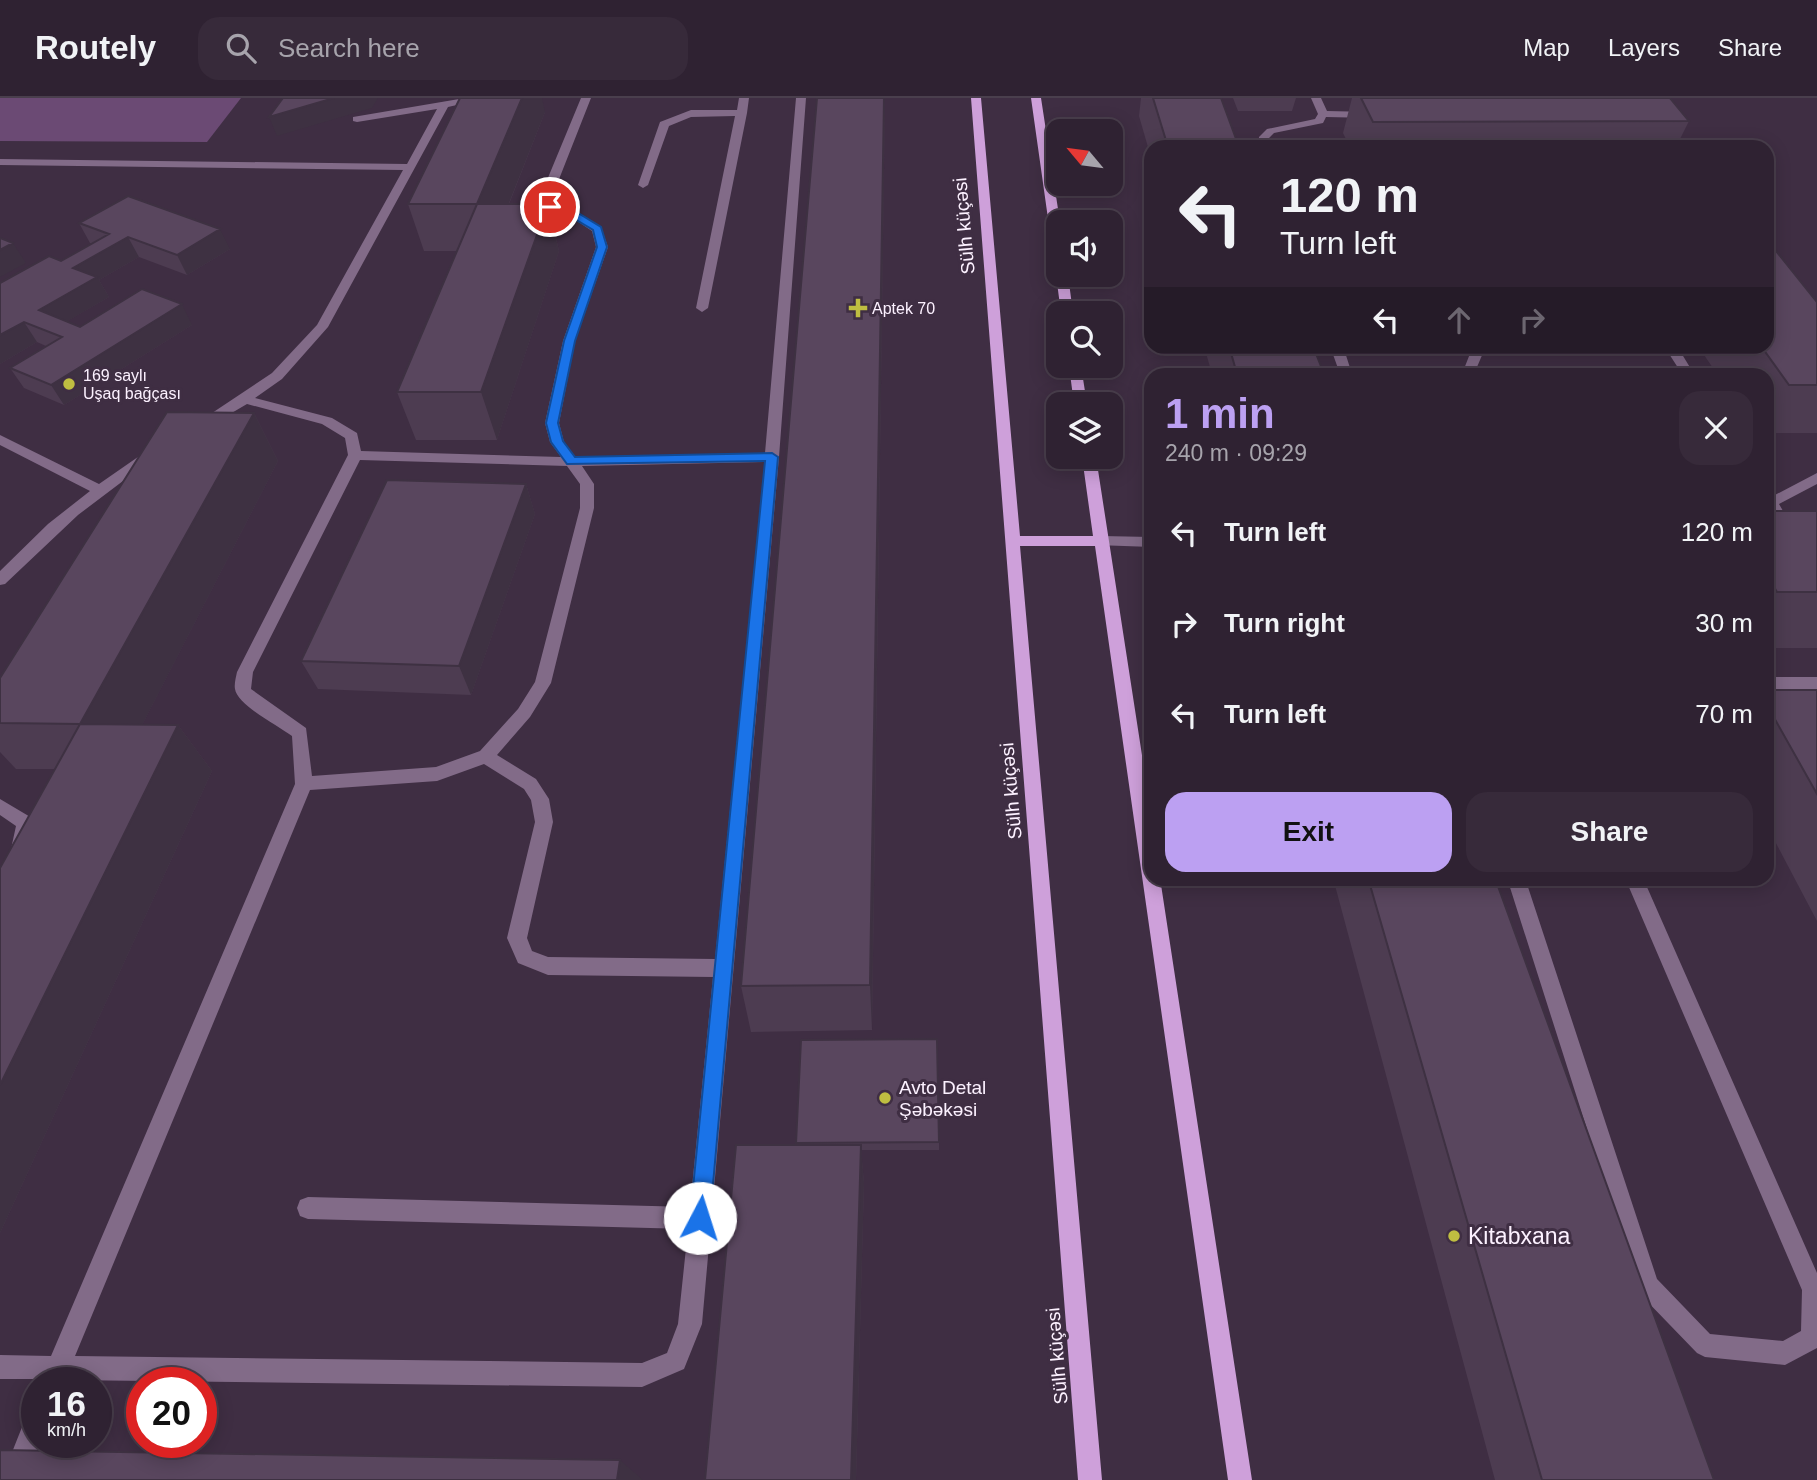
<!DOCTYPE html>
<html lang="en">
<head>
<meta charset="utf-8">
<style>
	body { margin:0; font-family:Helvetica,sans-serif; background:#372a3a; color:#f1f3f6; height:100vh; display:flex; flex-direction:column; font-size:26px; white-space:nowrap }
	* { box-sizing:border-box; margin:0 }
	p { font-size:23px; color:#a7a4ac }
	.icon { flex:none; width:38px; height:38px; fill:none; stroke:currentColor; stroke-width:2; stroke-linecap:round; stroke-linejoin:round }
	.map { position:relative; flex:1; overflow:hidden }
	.sheet { position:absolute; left:1144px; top:270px; width:630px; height:518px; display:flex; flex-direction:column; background:#2f2232; border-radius:21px; box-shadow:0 4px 18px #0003,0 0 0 2px #4a3f4d }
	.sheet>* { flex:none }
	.hud { position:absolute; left:1144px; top:42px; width:630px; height:214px; border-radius:21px; box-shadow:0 4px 18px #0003,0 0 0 2px #4a3f4d; background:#2f2232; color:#f1f3f6; overflow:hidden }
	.needle { width:46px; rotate:299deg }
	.fabs { position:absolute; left:1046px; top:21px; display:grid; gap:14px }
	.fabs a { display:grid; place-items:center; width:77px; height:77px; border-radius:14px; background:#2f2232; box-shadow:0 4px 18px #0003,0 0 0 2px #4a3f4d; font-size:35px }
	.speed { position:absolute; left:21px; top:1269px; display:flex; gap:14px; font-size:35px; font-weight:700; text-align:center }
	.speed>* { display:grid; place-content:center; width:91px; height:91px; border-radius:50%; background:#2f2232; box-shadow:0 4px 18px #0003,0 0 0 2px #4a3f4d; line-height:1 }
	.speed small { font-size:18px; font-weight:400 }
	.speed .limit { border:10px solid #d22; background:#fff; color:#111 }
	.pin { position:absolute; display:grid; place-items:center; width:60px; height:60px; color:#fff; margin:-30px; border:4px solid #fff; border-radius:50%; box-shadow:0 2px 7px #0007 }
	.me { position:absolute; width:77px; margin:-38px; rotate:5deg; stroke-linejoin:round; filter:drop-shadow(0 0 5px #0008) }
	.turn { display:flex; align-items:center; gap:24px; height:147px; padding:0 21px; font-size:32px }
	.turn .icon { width:91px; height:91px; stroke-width:2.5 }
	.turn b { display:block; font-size:49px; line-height:60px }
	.lanes { display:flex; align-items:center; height:66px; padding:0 21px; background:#0003; justify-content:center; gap:35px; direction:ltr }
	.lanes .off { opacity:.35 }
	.round { display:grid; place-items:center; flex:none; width:74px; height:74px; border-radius:21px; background:#372a3a }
	.summary { display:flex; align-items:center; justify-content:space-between; height:119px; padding:0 21px }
	h1 { font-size:42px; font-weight:600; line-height:52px; color:#bca0f2 }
	.primary-button { display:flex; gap:14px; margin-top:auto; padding:14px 21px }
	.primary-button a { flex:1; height:80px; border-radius:21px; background:#bca0f2; color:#111; font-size:28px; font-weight:600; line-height:80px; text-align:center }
	.primary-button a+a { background:#372a3a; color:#f1f3f6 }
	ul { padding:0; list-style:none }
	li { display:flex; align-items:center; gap:21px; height:91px; padding:0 21px }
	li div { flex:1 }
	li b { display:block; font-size:26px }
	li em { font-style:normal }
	header { display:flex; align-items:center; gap:42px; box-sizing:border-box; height:98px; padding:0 35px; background:#2f2232; border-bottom:2px solid #4a3f4d }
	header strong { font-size:33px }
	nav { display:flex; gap:38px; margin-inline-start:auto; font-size:24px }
	.search { width:490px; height:63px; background:#372a3a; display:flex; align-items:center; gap:18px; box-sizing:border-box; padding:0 24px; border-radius:21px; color:#a7a4ac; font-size:26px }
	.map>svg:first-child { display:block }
</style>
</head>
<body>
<header>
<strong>Routely</strong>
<div class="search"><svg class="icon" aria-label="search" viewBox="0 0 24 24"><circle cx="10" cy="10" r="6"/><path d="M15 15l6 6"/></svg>Search here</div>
<nav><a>Map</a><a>Layers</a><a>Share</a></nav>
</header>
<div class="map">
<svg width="1817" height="1382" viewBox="0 0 1817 1382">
	<rect width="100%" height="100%" fill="#3f2e43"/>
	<path fill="#6b4a74" d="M0,0h241l-34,44 -207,-1z"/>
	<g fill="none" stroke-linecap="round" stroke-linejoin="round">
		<path fill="#826b88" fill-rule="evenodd" d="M465,0h23l-40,9 -120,220 -46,52 -27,19 77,20 25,15 4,18 200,6 -11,-15 -5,-19 18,-82 33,-94 -4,-16 -21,-14 -25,-8 -6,-12 41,-99h10l-39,99 3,8 24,8 22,14 7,20 -33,94 -16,82 5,19 11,15 190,-4 31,-355h10l-27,359 -77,867 -18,45 -42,18 -577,-7 -1,2h-24l1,-3h-41v-24l51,1 244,-572 -3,-48c-13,-10 -55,-31 -57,-47 -1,-5 1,-12 2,-17l111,-217 -3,-17 -23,-14 -75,-20 -41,24h-10l-2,-3 78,-52 45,-48 86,-155 -403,-5v-6l407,5 30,-55 -80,13 -4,-1v-4zM360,362l207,6 13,18v24l-45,174 -17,27 -38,42 -44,16 -124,9 -6,-48 -55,-39 2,-17zM765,364l-50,497 -167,-2 -16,-6 -5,-13 26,-116 -4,-23 -13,-20 -39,-24 33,-38 21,-34 43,-175v-24l-12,-18zM484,666l40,25 7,11 4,22 -28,116 11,25 30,12 165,2 -23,230 -382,-10 -8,3 -3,8 3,8 8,3 380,10 -10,95 -11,29 -25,10 -567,-7 235,-566 127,-9z
			M739,0h10l-2,15 -39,195 -6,4 -6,-4 39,-192 -44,1 -22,9 -21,59 -5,3 -5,-3 22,-63 31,-12h46z
			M1311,0h10l6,13 45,1 5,3 -5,3 -46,-1 -3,6 -49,10 -5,5 -1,9h-10l1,-10 8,-8 48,-10 3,-5z
			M1330,248h13l9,28h-12z
			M1473,248h13l-12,28h-12z
			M1664,248h13l17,28h-12z
			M0,337l99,49 49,-34h10l2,3 -82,62 -73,69 -5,1v-14l48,-47 42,-33 -90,-46z
			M1817,375v11l-38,20 15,26 -7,5 -5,-2 -14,-23v-16l5,2z
			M1101,438l51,1v10l-56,-2 -2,-4z
			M1768,579h49v12h-49z
			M0,701l32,19c9,18 -16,58 -25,75l-7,2v-26l11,-20 5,-23 -16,-11z
			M1507,780h18l132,401 53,55 73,7 18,-10 1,-41 -177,-412h18l174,395v75l-32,17 -80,-8 -8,-4 -57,-59 -3,-8z
			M37,1311v33h4l-16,38h-24l27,-68z"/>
		<path fill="#cea0da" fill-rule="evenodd" d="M971,0h10l39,438h73l-11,-79h14l56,363v58h8l92,602h-24l-133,-934h-75l82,934h-24z
			M1031,0h10l19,124 -1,35 -6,-3z
			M1059,174v3h9l5,38h-12l-5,-38z
			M1069,268h12l6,38h-13z"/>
	</g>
	<path fill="#4d3c51" d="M885,0l-13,932 -121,2 -10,-46z
		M1141,0h80l18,49h-87v14l-13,-45z
		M1233,0h63l-4,13h-54z
		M1352,0h318l19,23 -13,26h-326l-7,-14z
		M545,14l-36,92h39l11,47 -62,189h-81l-19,-48 60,-141h-33l-16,-47z
		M79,125l151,26 -43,26 -48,-18 -40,23 10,17 -42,24 13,6 112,-2 -128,80 -40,-17 -14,-20 36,-22 -9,-4 -37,22v-81l61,-22 31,-17 -2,-1z
		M1817,204v131h-49v-59h-51l-19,-28h70z
		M1204,248h109l11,28h-112z
		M254,315l24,48 -136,264h36l34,46 -212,462v-365l55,-99h-39l-16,-17v-74z
		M526,386l9,30 -64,181 -153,-6 -17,-28z
		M1768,413h49v137h-49z
		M1768,592h49v231l-49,-93z
		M1333,780h162l219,602h-219z
		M939,1044v8h-78l3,33 -8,297h-151l91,-337z"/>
	<path fill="#3e3142" d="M334,0h44l-6,10 -95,28 -8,-19z
		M522,0h20l3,14 -55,139 -13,-47z
		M884,0h1l-13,932 -2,-45z
		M548,106l11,47 -62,189 -16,-48z
		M220,131l10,20 -43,26 -10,-20z
		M128,139l11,20 -40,23 10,17 -57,33 -13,-20 34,-42z
		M13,145l13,20 -26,14v-27z
		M182,206l10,21 -128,80 -13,-20z
		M24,224l13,20 -37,22v-29z
		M254,315l24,48 -159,309 -39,-46z
		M526,386l9,30 -64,181 -12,-29z
		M178,627l34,46 -212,462v-148z
		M861,1047l3,38 -8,297h-5z
		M620,1362l23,20h-26z"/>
	<path fill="#59465e" stroke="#3e3142" stroke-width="2" d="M283,0h51l-65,19z
		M460,0h62l-45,106h-69z
		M817,0h67l-14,887 -129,1z
		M1153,0h68l18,49h-71z
		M1361,0h309l19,23 -316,1z
		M128,98l92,33 -43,26 -49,-18 -55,31 24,9 -58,33 41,17 62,-38 40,15 -131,81 -41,-17 52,-31 -38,-15 -24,13v-52l49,-27 12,5 48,-27 -30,-11z
		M477,106h71l-67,188h-84z
		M0,140l13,5 -13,7z
		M1768,143l49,61v83h-28l-28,-39h7z
		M1229,248h84l11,28h-87z
		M167,314l87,1 -174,311 -80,-1v-45z
		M387,382l139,4 -67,182 -158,-5z
		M1768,413h49v81h-40l-9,-15z
		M1768,592h49v104l-49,-87z
		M80,626l98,1 -178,360v-217z
		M1368,780h127l219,602h-172z
		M937,941l2,103 -143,1 5,-103z
		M736,1047h125l-10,335h-146z
		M0,1352l620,10 -3,20h-617z"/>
	<path fill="#1a73e8" stroke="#114b97" stroke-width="2" d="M547,107l31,8 23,14 6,20 -32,94 -17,82 5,18 12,16 197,-4 6,4 -68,761 -3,7 -7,3 -7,-3 -3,-7 75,-757 -198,3 -16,-22 -5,-19 18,-82 33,-94 -4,-17 -22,-13 -24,-8z"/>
	<g fill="#bfbe41" stroke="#3f2e43" stroke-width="2.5">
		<path d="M854.5 199.5h7v7h7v7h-7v7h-7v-7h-7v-7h7z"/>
		<circle cx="69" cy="286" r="7"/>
		<circle cx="885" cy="1000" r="7"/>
		<circle cx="1454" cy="1138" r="7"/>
	</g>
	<g text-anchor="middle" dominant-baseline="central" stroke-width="6" stroke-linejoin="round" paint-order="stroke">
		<g font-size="16" fill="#fcf1ff" stroke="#3f2e43" text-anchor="start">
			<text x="872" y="210">Aptek 70</text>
			<text x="83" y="277">169 saylı<tspan x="83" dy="18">Uşaq bağçası</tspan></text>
		</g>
		<g font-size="19" fill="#fcf1ff" stroke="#3f2e43">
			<text transform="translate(964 128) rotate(-95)">Sülh küçəsi</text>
			<text transform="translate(1011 693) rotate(-95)">Sülh küçəsi</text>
			<text transform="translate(1057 1258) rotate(-95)">Sülh küçəsi</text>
		</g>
		<g font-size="19" fill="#fcf1ff" stroke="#3f2e43" text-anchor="start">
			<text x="899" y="989">Avto Detal<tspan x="899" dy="22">Şəbəkəsi</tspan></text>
		</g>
		<g font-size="23" fill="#fcf1ff" stroke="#3f2e43" text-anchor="start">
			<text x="1468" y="1138">Kitabxana</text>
		</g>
	</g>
</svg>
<div class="fabs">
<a><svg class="needle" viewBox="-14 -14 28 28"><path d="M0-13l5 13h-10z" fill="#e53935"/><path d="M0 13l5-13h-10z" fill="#a7a4ac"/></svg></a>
<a><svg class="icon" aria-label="sound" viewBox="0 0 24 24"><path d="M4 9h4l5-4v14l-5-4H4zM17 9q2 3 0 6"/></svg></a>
<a><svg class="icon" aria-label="search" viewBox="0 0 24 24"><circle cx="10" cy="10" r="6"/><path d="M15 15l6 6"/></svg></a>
<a><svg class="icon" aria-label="layers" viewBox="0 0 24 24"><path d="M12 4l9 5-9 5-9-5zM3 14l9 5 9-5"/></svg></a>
</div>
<div class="speed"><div>16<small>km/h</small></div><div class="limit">20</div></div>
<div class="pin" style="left:550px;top:109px;background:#d93025"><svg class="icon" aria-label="arrive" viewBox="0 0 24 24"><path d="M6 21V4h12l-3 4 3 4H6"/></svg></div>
<svg class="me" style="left:700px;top:1120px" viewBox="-20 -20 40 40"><circle r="19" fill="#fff"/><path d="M0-13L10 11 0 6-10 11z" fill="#1a73e8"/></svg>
<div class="hud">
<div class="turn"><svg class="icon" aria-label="left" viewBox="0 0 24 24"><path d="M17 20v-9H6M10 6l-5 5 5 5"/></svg><div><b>120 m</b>Turn left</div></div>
<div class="lanes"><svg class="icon" aria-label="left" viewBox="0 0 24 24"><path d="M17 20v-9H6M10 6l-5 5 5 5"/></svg><svg class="icon off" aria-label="ahead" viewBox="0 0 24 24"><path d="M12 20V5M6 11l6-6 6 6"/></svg><svg class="icon off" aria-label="right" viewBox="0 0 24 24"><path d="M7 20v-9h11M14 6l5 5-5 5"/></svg></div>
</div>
<section class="sheet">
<div class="summary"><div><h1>1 min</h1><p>240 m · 09:29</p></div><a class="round"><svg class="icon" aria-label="close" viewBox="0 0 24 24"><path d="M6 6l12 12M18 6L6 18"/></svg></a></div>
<ul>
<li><svg class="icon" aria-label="left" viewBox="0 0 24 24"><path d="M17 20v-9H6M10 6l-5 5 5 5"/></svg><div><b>Turn left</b></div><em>120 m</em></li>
<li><svg class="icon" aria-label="right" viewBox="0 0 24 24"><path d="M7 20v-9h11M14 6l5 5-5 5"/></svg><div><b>Turn right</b></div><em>30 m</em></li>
<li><svg class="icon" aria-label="left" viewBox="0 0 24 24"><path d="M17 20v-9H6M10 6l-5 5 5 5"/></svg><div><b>Turn left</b></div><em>70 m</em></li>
</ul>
<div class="primary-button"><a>Exit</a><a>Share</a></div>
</section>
</div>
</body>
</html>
